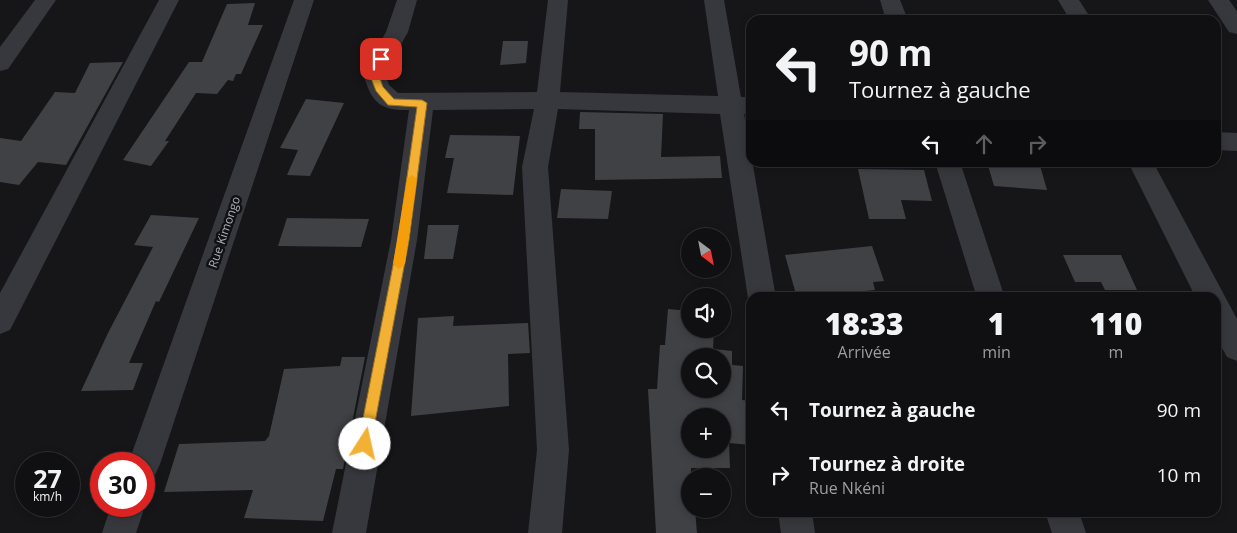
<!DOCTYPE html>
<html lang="fr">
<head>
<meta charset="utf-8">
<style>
	body { margin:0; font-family:"Open Sans",sans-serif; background:#1e1e20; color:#f1f3f6; height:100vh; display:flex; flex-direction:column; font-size:19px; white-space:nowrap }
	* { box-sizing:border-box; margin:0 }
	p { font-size:16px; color:#9c9d9f }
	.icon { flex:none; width:28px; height:28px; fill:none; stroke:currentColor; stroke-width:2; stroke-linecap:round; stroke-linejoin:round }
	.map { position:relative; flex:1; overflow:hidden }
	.side { position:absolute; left:746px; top:292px; width:475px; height:225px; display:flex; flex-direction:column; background:#101012; border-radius:15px; box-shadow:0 2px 8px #0003,0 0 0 1px #303032 }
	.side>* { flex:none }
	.hud { position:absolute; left:746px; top:15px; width:475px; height:152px; border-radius:15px; box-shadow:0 2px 8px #0003,0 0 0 1px #303032; background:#101012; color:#f1f3f6; overflow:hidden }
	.needle { width:32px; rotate:148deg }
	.tools { position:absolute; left:681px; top:228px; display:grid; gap:10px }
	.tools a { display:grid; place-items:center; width:50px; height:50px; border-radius:50%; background:#101012; box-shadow:0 2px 8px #0003,0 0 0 1px #303032; font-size:25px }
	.speed { position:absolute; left:15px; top:452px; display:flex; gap:10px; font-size:25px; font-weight:700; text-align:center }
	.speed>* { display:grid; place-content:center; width:65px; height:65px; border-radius:50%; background:#101012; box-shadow:0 2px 8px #0003,0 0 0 1px #303032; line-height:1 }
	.speed small { font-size:12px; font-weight:400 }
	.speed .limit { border:8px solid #d22; background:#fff; color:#111 }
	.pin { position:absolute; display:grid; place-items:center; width:42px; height:42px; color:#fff; margin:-21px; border-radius:10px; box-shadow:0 2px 8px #0006 }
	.me { position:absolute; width:55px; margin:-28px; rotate:10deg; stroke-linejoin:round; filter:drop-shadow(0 0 4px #0008) }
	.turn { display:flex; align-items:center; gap:18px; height:105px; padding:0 20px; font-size:22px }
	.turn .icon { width:65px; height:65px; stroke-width:2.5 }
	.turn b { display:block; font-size:35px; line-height:42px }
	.lanes { display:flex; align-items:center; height:48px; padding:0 20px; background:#0003; justify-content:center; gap:25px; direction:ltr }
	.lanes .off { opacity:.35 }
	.eta { display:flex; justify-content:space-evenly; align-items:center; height:85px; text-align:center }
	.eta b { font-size:30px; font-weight:800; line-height:35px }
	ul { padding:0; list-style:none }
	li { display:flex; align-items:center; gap:15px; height:65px; padding:0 20px }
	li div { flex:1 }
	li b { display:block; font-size:19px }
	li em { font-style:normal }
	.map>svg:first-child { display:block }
</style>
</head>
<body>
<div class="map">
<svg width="1237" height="533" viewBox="0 0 1237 533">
	<rect width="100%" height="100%" fill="#161618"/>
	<path fill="#404145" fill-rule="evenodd" d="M255,3l-7,22h15l-22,49h-5l-3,7 -5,-1 -11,14 -21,-1 -31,48h4l-18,25 -28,-6 66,-98h13l25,-58z
		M503,41h25l-2,22 -26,2z
		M123,62l-57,103 -28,-3 -19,23 -19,-3v-44l21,3 34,-49 20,1 15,-30z
		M306,99l38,4 -34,73 -23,-1 11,-25 -18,-2z
		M580,112l83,2 -2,43 59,-1 2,22 -127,2v-51h-16z
		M450,135l70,1 -7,59 -66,-2 7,-35h-9z
		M987,162h52l8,28 -53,-4z
		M858,169l66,1 8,31 -31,-1 5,19h-37z
		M561,189l51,2 -4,28 -51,-1z
		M151,215l48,3 -40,84 -3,-1 -27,62h14l-10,27 -52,1 27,-58 45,-86 -19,-2z
		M287,218l82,1 -8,28 -83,-1z
		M428,225h31l-6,34h-29z
		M872,246l12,35 -11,1 2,8 -78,8 -12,-43z
		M1063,255h58l16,35h-32l-4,-8h-26z
		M668,309l22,2v18h24l-1,20 19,2v14l11,1 -1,34 9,1v44l-22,-2 1,25h-39l-1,41h5l2,24h-41l-8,-144h9l3,-44h5zM690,356h32v33h-32zM690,416h32v33h-32z
		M454,316l-1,10 75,-3 2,30 -22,1 1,52 -98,10 7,-98z
		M342,357h23l-22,112h-7l-13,52 -79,-3 9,-28 -89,2 15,-48 86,-3 4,-5 15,-67 56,-3z"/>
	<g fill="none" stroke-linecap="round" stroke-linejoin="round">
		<path fill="#37383d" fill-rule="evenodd" d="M35,0h21l-48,69 -8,2v-24z
			M159,0h20l-169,330 -10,4v-41z
			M294,0h20l-154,464 -5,11 -11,5v-16h-16z
			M397,0h20l-9,32 -23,41 4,12 9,8 139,-1 11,-92h20l-8,92 158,4 -14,-96h20l17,97h10v18l-7,-1 32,184h-25v7l-3,-7 -28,-184 -162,-5 -10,58 21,283 -7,83h-34l9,-83 -15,-283 12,-58 -101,1 -16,130 -51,293h-34l59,-293 18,-130c-30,1 -38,-9 -46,-37l23,-41z
			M880,0h20l8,20h-22z
			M1058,0h21l13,20h-22z
			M1208,0h21l8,11v23l-8,-2z
			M1216,132l21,1v18l-21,-1z
			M935,162h25l45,136h-28z
			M1128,162h25l84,157v42l-10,-4 -11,-20v-39h-20z
			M144,504l1,2 -9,27h-34l9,-27h33z
			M778,512h34l3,21h-34z
			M1045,512h34l7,21h-34z"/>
	</g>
	<path fill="#f2b134" stroke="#9d7322" d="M381,56l5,3 -8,14 5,14 11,12 28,1 5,3 -18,137 -38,204 -1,5 -5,2 -5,-2 -2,-5 40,-204 19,-133 -29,-2 -12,-14 -7,-18 9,-16z"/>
	<path fill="#f59e0b" d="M412,175l5,4 -12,85 -6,5 -6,-5 14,-85z"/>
	<g text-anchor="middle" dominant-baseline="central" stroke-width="5" stroke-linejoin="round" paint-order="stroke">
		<g font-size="12" fill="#a8adb8" stroke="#111113">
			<text transform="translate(224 232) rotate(-71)">Rue Kimongo</text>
		</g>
	</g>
</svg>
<div class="tools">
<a><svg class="needle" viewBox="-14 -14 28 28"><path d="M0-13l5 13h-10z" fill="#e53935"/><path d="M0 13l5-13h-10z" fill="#9c9d9f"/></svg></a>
<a><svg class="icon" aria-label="sound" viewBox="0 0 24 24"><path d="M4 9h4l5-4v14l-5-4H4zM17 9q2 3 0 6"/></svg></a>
<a><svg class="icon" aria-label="search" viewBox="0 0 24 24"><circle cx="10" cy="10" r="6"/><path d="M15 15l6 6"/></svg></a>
<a>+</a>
<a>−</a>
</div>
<div class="speed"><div>27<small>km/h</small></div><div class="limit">30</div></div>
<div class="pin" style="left:381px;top:59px;background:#d93025"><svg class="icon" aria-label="arrive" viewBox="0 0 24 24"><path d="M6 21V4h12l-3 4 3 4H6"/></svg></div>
<svg class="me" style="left:365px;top:444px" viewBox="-20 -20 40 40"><circle r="19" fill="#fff"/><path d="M0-13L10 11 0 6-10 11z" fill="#f2b134"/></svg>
<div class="hud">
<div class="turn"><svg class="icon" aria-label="left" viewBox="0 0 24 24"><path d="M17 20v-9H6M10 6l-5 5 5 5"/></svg><div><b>90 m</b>Tournez à gauche</div></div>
<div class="lanes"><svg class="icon" aria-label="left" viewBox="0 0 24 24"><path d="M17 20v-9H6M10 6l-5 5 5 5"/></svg><svg class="icon off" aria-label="ahead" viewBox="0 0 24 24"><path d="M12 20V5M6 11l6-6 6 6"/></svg><svg class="icon off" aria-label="right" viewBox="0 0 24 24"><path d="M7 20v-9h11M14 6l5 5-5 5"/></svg></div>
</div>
<section class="side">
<div class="eta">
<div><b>18:33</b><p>Arrivée</p></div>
<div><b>1</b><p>min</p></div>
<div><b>110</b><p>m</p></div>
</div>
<ul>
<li><svg class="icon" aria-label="left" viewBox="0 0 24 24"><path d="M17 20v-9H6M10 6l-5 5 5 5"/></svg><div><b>Tournez à gauche</b></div><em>90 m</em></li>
<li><svg class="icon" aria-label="right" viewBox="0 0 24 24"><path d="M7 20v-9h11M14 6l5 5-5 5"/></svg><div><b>Tournez à droite</b><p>Rue Nkéni</p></div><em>10 m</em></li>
</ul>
</section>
</div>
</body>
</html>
